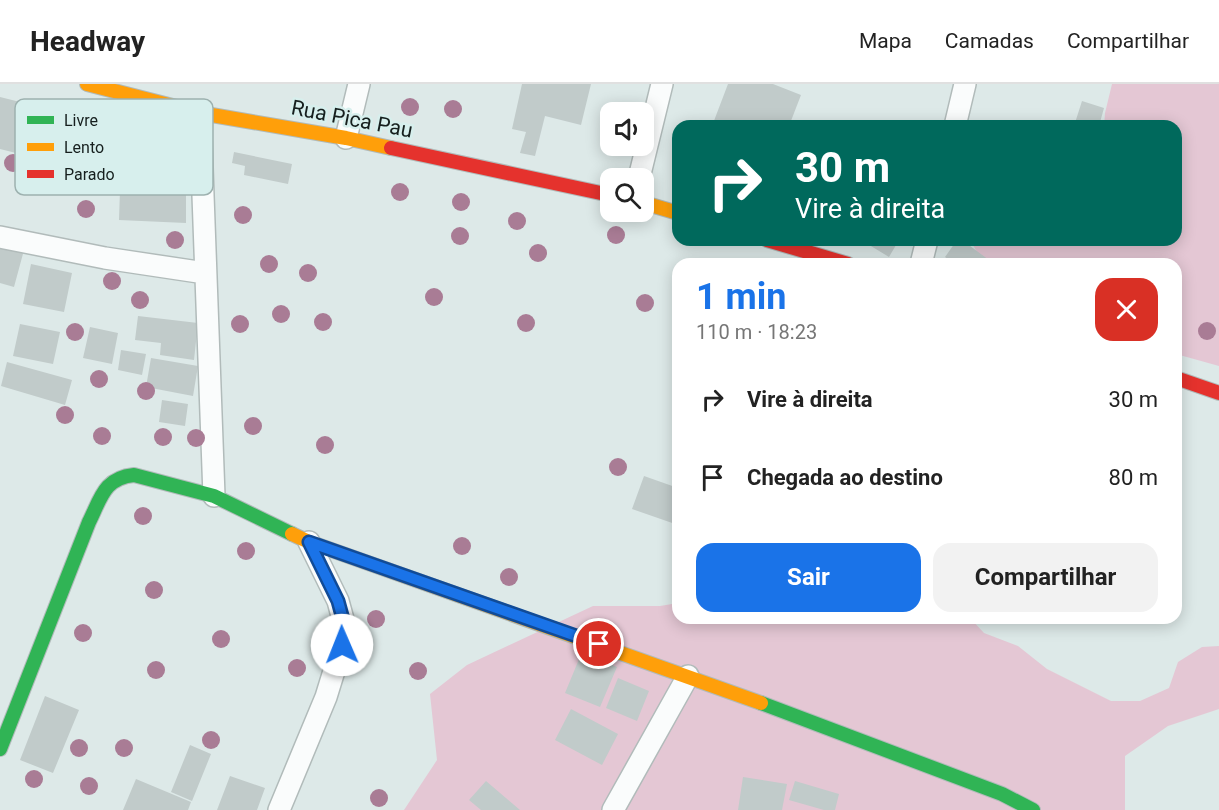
<!DOCTYPE html>
<html lang="pt">
<head>
<meta charset="utf-8">
<style>
	body { margin:0; font-family:Roboto,sans-serif; background:#f2f2f2; color:#222; height:100vh; display:flex; flex-direction:column; font-size:22px; white-space:nowrap }
	* { box-sizing:border-box; margin:0 }
	p { font-size:20px; color:#767676 }
	.icon { flex:none; width:33px; height:33px; fill:none; stroke:currentColor; stroke-width:2; stroke-linecap:round; stroke-linejoin:round }
	.map { position:relative; flex:1; overflow:hidden }
	.sheet { position:absolute; left:672px; top:174px; width:510px; height:366px; display:flex; flex-direction:column; background:#fff; border-radius:18px; box-shadow:0 3px 15px #0003 }
	.sheet>* { flex:none }
	.hud { position:absolute; left:672px; top:36px; width:510px; height:126px; border-radius:18px; box-shadow:0 3px 15px #0003; background:#00695c; color:#fff; overflow:hidden }
	.buttons { position:absolute; left:600px; top:18px; display:grid; gap:12px }
	.buttons a { display:grid; place-items:center; width:54px; height:54px; border-radius:12px; background:#fff; box-shadow:0 3px 15px #0003; font-size:30px }
	.pin { position:absolute; display:grid; place-items:center; width:51px; height:51px; color:#fff; margin:-26px; border:3px solid #fff; border-radius:50%; box-shadow:0 2px 6px #0007 }
	.me { position:absolute; width:66px; margin:-33px; rotate:359deg; stroke-linejoin:round; filter:drop-shadow(0 0 4px #0008) }
	.turn { display:flex; align-items:center; gap:21px; height:126px; padding:0 24px; font-size:27px }
	.turn .icon { width:78px; height:78px; stroke-width:2.5 }
	.turn b { display:block; font-size:42px; line-height:51px }
	.round { display:grid; place-items:center; flex:none; width:63px; height:63px; border-radius:18px; background:#f2f2f2 }
	.headline { display:flex; align-items:center; justify-content:space-between; height:102px; padding:0 24px }
	h1 { font-size:36px; font-weight:700; line-height:45px; color:#1a73e8 }
	.button { display:flex; gap:12px; margin-top:auto; padding:12px 24px }
	.button a { flex:1; height:69px; border-radius:18px; background:#1a73e8; color:#fff; font-size:24px; font-weight:700; line-height:69px; text-align:center }
	.button a+a { background:#f2f2f2; color:#222 }
	ul { padding:0; list-style:none }
	li { display:flex; align-items:center; gap:18px; height:78px; padding:0 24px }
	li div { flex:1 }
	li b { display:block; font-size:22px }
	li em { font-style:normal }
	header { display:flex; align-items:center; gap:36px; box-sizing:border-box; height:84px; padding:0 30px; background:#fff; border-bottom:2px solid #e0e0e0 }
	header strong { font-size:28px }
	nav { display:flex; gap:33px; margin-inline-start:auto; font-size:21px }
	.map>svg:first-child { display:block }
</style>
</head>
<body>
<header>
<strong>Headway</strong>
<nav><a>Mapa</a><a>Camadas</a><a>Compartilhar</a></nav>
</header>
<div class="map">
<svg width="1219" height="726" viewBox="0 0 1219 726">
	<rect width="100%" height="100%" fill="#dde9e8"/>
	<path fill="#e4c7d4" d="M1112,0h107v282l-43,-12v-90h-192l-14,-24h206v-114h-72l1,-13z
		M678,519v15h292l14,15 34,13 29,23 64,32h29l29,-13 9,-26 24,-15 17,-1v63l-51,17 -43,30v54h-721l33,-50 -7,-66 37,-29 126,-59h67z"/>
	<path fill="#c1cbca" d="M522,0h69l-10,41 -36,-9 -10,40 -15,-3 6,-21 -14,-3z
		M728,0h45l28,11 -12,31h-77z
		M0,13l44,11 -12,49 -32,-8z
		M1082,17l22,7 -5,18h-25z
		M234,68l58,12 -4,20 -44,-9 1,-9 -13,-3z
		M120,106l66,2v31l-67,-3z
		M861,156h38l-10,17z
		M957,156h5l27,20 -3,4h-32l-9,-7z
		M0,159l24,7 -10,37 -14,-4z
		M31,180l41,9 -8,39 -41,-8z
		M138,232l60,7 -4,37 -34,-5 1,-12 -26,-3z
		M20,240l40,8 -7,32 -40,-8z
		M90,243l28,6 -6,31 -29,-6z
		M121,266l25,4 -4,21 -24,-5z
		M151,274l47,8 -5,30 -47,-9z
		M7,278l65,18 -7,25 -64,-19z
		M162,316l26,4 -3,22 -26,-4z
		M644,392l34,12v37l-46,-16z
		M582,568l35,15 -17,40 -35,-14z
		M618,594l31,13 -12,30 -31,-13z
		M45,612l34,14 -26,63 -33,-13z
		M571,625l47,25 -16,31 -47,-25z
		M190,661l21,9 -19,47 -21,-9z
		M230,692l35,12 -8,22h-40z
		M743,693l44,7 -5,26h-44z
		M136,695l55,23 -3,8h-65z
		M486,697l34,29h-39l-12,-10z
		M795,697l44,13 -4,16h-11l-35,-10z"/>
	<g fill="none" stroke-linecap="round" stroke-linejoin="round">
		<defs>
			<path id="street" d="M200,29l14,383
				M955,42l10,-42
				M346,54l13,-54
				M639,94l23,-94
				M0,153l105,21 100,15
				M921,180l6,-24
				M279,726l47,-113 16,-52 2,-22 -6,-22 -29,-59
				M613,726l75,-134"/>
			<path id="fast" d="M761,619l241,91 31,16
				M0,665l89,-227c12,-24 15,-44 45,-47l80,21 78,38"/>
			<path id="slow" d="M87,0l113,29 146,25 45,10
				M644,119l34,10
				M292,450l17,8 452,161"/>
			<path id="jam" d="M391,64l219,47
				M767,156l81,24
				M1176,294l43,15"/>
		</defs>
		<use href="#street" stroke="#b1bbba" stroke-width="24"/>
		<use href="#fast" stroke="#b1bbba" stroke-width="16"/>
		<use href="#slow" stroke="#b1bbba" stroke-width="16"/>
		<use href="#jam" stroke="#b1bbba" stroke-width="16"/>
		<use href="#street" stroke="#fafcfc" stroke-width="21"/>
		<use href="#fast" stroke="#30b455" stroke-width="14"/>
		<use href="#slow" stroke="#ff9f0a" stroke-width="14"/>
		<use href="#jam" stroke="#e5322d" stroke-width="14"/>
	</g>
	<g fill="#a97c95">
		<circle cx="410" cy="23" r="9"/>
		<circle cx="453" cy="25" r="9"/>
		<circle cx="13" cy="79" r="9"/>
		<circle cx="400" cy="108" r="9"/>
		<circle cx="461" cy="118" r="9"/>
		<circle cx="86" cy="125" r="9"/>
		<circle cx="243" cy="131" r="9"/>
		<circle cx="517" cy="137" r="9"/>
		<circle cx="616" cy="151" r="9"/>
		<circle cx="460" cy="152" r="9"/>
		<circle cx="175" cy="156" r="9"/>
		<circle cx="538" cy="169" r="9"/>
		<circle cx="269" cy="180" r="9"/>
		<circle cx="308" cy="189" r="9"/>
		<circle cx="112" cy="197" r="9"/>
		<circle cx="434" cy="213" r="9"/>
		<circle cx="140" cy="216" r="9"/>
		<circle cx="645" cy="219" r="9"/>
		<circle cx="281" cy="230" r="9"/>
		<circle cx="323" cy="238" r="9"/>
		<circle cx="526" cy="239" r="9"/>
		<circle cx="240" cy="240" r="9"/>
		<circle cx="1207" cy="247" r="9"/>
		<circle cx="75" cy="248" r="9"/>
		<circle cx="99" cy="295" r="9"/>
		<circle cx="146" cy="307" r="9"/>
		<circle cx="65" cy="331" r="9"/>
		<circle cx="253" cy="342" r="9"/>
		<circle cx="102" cy="352" r="9"/>
		<circle cx="163" cy="353" r="9"/>
		<circle cx="196" cy="354" r="9"/>
		<circle cx="325" cy="361" r="9"/>
		<circle cx="618" cy="383" r="9"/>
		<circle cx="143" cy="432" r="9"/>
		<circle cx="462" cy="462" r="9"/>
		<circle cx="246" cy="467" r="9"/>
		<circle cx="509" cy="493" r="9"/>
		<circle cx="154" cy="506" r="9"/>
		<circle cx="376" cy="535" r="9"/>
		<circle cx="83" cy="549" r="9"/>
		<circle cx="221" cy="555" r="9"/>
		<circle cx="297" cy="584" r="9"/>
		<circle cx="156" cy="586" r="9"/>
		<circle cx="418" cy="587" r="9"/>
		<circle cx="211" cy="656" r="9"/>
		<circle cx="79" cy="664" r="9"/>
		<circle cx="124" cy="664" r="9"/>
		<circle cx="34" cy="695" r="9"/>
		<circle cx="89" cy="702" r="9"/>
		<circle cx="379" cy="714" r="9"/>
	</g>
	<g fill="none" stroke-linecap="round" stroke-linejoin="round">
		<defs>
			<path id="route" d="M342,561l2,-22 -6,-22 -29,-59 290,102"/>
		</defs>
		<use href="#route" stroke="#114b97" stroke-width="15"/>
		<use href="#route" stroke="#1a73e8" stroke-width="10"/>
	</g>
	<g text-anchor="middle" dominant-baseline="central" stroke-width="5" stroke-linejoin="round" paint-order="stroke">
		<g font-size="21" fill="#161f1e" stroke="#d7efed">
			<text transform="translate(352 35) rotate(11)">Rua Pica Pau</text>
		</g>
	</g>
	<rect x="15" y="15" width="198" height="96" rx="9" fill="#d7efed" stroke="#9db1af" stroke-width="1.5"/>
	<rect x="27" y="32" width="27" height="8" fill="#30b455"/>
	<rect x="27" y="59" width="27" height="8" fill="#ff9f0a"/>
	<rect x="27" y="86" width="27" height="8" fill="#e5322d"/>
	<g font-size="16" fill="#161f1e">
		<text x="64" y="42">Livre</text>
		<text x="64" y="69">Lento</text>
		<text x="64" y="96">Parado</text>
	</g>
</svg>
<div class="buttons">
<a><svg class="icon" aria-label="sound" viewBox="0 0 24 24"><path d="M4 9h4l5-4v14l-5-4H4zM17 9q2 3 0 6"/></svg></a>
<a><svg class="icon" aria-label="search" viewBox="0 0 24 24"><circle cx="10" cy="10" r="6"/><path d="M15 15l6 6"/></svg></a>
</div>
<div class="pin" style="left:599px;top:560px;background:#d93025"><svg class="icon" aria-label="arrive" viewBox="0 0 24 24"><path d="M6 21V4h12l-3 4 3 4H6"/></svg></div>
<svg class="me" style="left:342px;top:561px" viewBox="-20 -20 40 40"><circle r="19" fill="#fff"/><path d="M0-13L10 11 0 6-10 11z" fill="#1a73e8"/></svg>
<div class="hud">
<div class="turn"><svg class="icon" aria-label="right" viewBox="0 0 24 24"><path d="M7 20v-9h11M14 6l5 5-5 5"/></svg><div><b>30 m</b>Vire à direita</div></div>
</div>
<section class="sheet">
<div class="headline"><div><h1>1 min</h1><p>110 m · 18:23</p></div><a class="round" style="background:#d93025;color:#fff"><svg class="icon" aria-label="close" viewBox="0 0 24 24"><path d="M6 6l12 12M18 6L6 18"/></svg></a></div>
<ul>
<li><svg class="icon" aria-label="right" viewBox="0 0 24 24"><path d="M7 20v-9h11M14 6l5 5-5 5"/></svg><div><b>Vire à direita</b></div><em>30 m</em></li>
<li><svg class="icon" aria-label="arrive" viewBox="0 0 24 24"><path d="M6 21V4h12l-3 4 3 4H6"/></svg><div><b>Chegada ao destino</b></div><em>80 m</em></li>
</ul>
<div class="button"><a>Sair</a><a>Compartilhar</a></div>
</section>
</div>
</body>
</html>
